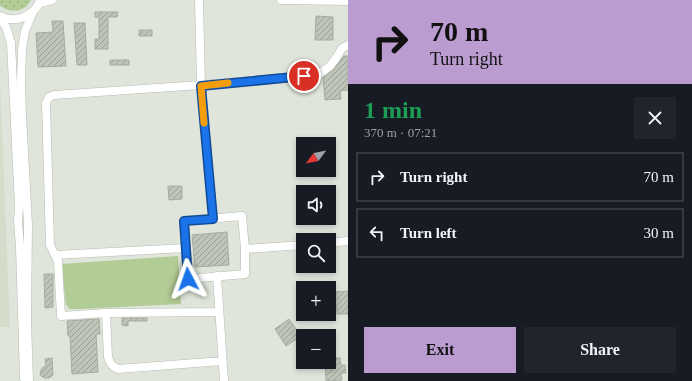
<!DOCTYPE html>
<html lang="en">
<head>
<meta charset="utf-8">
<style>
	body { margin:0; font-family:"Times New Roman",serif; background:#20242c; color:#f1f3f6; height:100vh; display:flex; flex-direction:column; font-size:15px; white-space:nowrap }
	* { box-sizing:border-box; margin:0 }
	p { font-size:13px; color:#9ea1a6 }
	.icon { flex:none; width:22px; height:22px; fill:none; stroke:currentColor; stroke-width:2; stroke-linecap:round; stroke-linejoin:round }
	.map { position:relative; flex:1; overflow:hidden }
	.drawer { display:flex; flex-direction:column; background:#171b24; width:344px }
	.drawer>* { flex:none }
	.top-card { background:#ba9cd1; color:#111; overflow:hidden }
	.needle { width:26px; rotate:238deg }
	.tools { position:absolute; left:296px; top:137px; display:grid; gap:8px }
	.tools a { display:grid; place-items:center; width:40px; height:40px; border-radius:0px; background:#171b24; box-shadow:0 2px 6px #0003; font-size:20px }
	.pin { position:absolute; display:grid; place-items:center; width:34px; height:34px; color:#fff; margin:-17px; border:2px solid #fff; border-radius:50%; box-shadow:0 1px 4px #0007 }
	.me { position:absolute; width:44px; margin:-22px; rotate:356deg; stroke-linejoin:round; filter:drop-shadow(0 0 3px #0008) }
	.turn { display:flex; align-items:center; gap:14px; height:84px; padding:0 16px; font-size:18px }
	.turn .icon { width:52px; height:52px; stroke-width:2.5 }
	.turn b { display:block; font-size:28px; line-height:34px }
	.round { display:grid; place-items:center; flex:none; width:42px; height:42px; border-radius:0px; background:#20242c }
	.headline { display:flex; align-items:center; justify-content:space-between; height:68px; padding:0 16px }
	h1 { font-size:24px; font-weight:700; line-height:30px; color:#1e9e55 }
	.button { display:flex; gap:8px; margin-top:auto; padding:8px 16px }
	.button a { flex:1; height:46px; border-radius:0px; background:#ba9cd1; color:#111; font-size:16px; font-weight:700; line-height:46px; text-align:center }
	.button a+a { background:#20242c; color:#f1f3f6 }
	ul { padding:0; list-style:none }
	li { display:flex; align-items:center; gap:12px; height:50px; margin:0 8px 6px; padding:0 8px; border:2px solid #363941; border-radius:0px }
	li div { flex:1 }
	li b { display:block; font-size:15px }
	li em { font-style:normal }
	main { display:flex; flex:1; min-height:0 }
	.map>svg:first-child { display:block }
</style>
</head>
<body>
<main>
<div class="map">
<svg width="348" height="381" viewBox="0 0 348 381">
	<defs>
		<pattern id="grass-dots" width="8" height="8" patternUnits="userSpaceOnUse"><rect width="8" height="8" fill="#b2cc95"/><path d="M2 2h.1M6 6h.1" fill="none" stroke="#99af80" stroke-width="1.8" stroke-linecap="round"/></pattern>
		<pattern id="building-hatch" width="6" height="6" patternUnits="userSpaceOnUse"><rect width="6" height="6" fill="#bec4b8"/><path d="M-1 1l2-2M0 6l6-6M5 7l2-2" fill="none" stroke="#9b9f96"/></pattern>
	</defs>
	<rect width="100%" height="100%" fill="#dfe5da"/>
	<path fill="#d4ddca" d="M0,82l10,245h-10z"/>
	<path fill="url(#grass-dots)" d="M0,0h31c-7,13 -20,13 -31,6z"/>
	<path fill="#b2cc95" d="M178,256l3,48 -101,5h-11l-3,-5 -5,-40z"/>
	<path fill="url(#building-hatch)" stroke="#a6aca1" d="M95,12h23l-1,5h-9v32h-13v-10h4v-22h-4z
		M316,16l17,1v23h-18z
		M52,21h11l3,45 -28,1 -2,-34 17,-1z
		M74,23h11l2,42h-10z
		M139,30h13v6h-13z
		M344,56h4v34l-8,1 1,8 -16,1 -2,-22 11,-9z
		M110,60h19v5h-19z
		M307,62v5l-12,1 -1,-5z
		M168,186h14v13l-13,1z
		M227,232l2,33 -34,2 -3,-32z
		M44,274h9v33l-8,1z
		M348,291v23h-11l-2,-22z
		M122,318h25v3h-19v5l-6,-1z
		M99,319l1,15h-4l2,38 -26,2 -2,-38h-2l-1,-15z
		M289,319l12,17 -15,10 -11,-17z
		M52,358l1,17 -4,3h-4l-4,-2 -1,-3 2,-5 4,-2 -1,-7z
		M329,358h11l1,7h4l1,8h-5l1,7 -16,1 -1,-19h4z"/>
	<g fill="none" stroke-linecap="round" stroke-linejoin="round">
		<defs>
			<path id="minor" d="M199,0l2,85 12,134
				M281,0l67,1
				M40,3l12,-3
				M0,16c3,1 6,3 9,3 13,2 28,-7 31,-19
				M0,18l6,9 5,16 8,163 -1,15 2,26 4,131
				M242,216l3,33v25l-56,5 -5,-58z
				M329,243l19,-2
				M245,249l58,-4
				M55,255l131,-7
				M217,276l7,105
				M106,313l113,-1
				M222,361l-104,8c-7,-3 -8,-6 -10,-12l-2,-44 -45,3 -3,-55 -8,-16 -4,-142 3,-6 5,-2 147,-10 117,-10 12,-9 6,-8 6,-10 6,-3
				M29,381l-2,-59 1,-97 -6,-110 -1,-34 1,-32 3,-18 8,-19"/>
		</defs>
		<use href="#minor" stroke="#b6bcb0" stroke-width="9"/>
		<use href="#minor" stroke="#fff" stroke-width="8"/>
	</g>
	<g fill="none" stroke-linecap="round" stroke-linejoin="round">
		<defs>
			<path id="route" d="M188,279l-4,-58 29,-2 -12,-133 103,-10"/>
		</defs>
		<use href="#route" stroke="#114b97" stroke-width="10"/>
		<use href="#route" stroke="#1a73e8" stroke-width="7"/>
		<path stroke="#f59e0b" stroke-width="7" d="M204,123l-3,-37 27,-3"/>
	</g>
</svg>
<div class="tools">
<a><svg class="needle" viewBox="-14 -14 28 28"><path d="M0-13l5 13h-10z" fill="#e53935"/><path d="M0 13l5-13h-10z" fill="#9ea1a6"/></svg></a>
<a><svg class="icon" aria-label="sound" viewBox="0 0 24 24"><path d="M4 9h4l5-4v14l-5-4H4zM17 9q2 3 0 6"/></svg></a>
<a><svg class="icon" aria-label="search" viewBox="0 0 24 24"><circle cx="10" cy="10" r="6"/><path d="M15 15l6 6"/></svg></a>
<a>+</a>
<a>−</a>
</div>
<div class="pin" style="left:304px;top:76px;background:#d93025"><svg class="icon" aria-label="arrive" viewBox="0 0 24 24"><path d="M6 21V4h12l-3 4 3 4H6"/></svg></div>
<svg class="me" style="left:188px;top:279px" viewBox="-20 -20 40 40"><path d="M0-17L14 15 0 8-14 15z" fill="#1a73e8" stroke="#fff" stroke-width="4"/></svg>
</div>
<section class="drawer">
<div class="top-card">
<div class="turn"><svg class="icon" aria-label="right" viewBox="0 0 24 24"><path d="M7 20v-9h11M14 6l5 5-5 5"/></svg><div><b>70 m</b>Turn right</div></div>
</div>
<div class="headline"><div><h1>1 min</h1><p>370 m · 07:21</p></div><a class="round"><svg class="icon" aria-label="close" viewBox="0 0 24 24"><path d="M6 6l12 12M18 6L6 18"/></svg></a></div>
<ul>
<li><svg class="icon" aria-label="right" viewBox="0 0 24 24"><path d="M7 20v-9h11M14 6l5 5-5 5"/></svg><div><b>Turn right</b></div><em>70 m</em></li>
<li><svg class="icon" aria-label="left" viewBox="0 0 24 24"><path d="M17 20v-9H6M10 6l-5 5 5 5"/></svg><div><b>Turn left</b></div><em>30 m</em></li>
</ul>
<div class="button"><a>Exit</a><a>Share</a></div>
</section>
</main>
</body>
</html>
